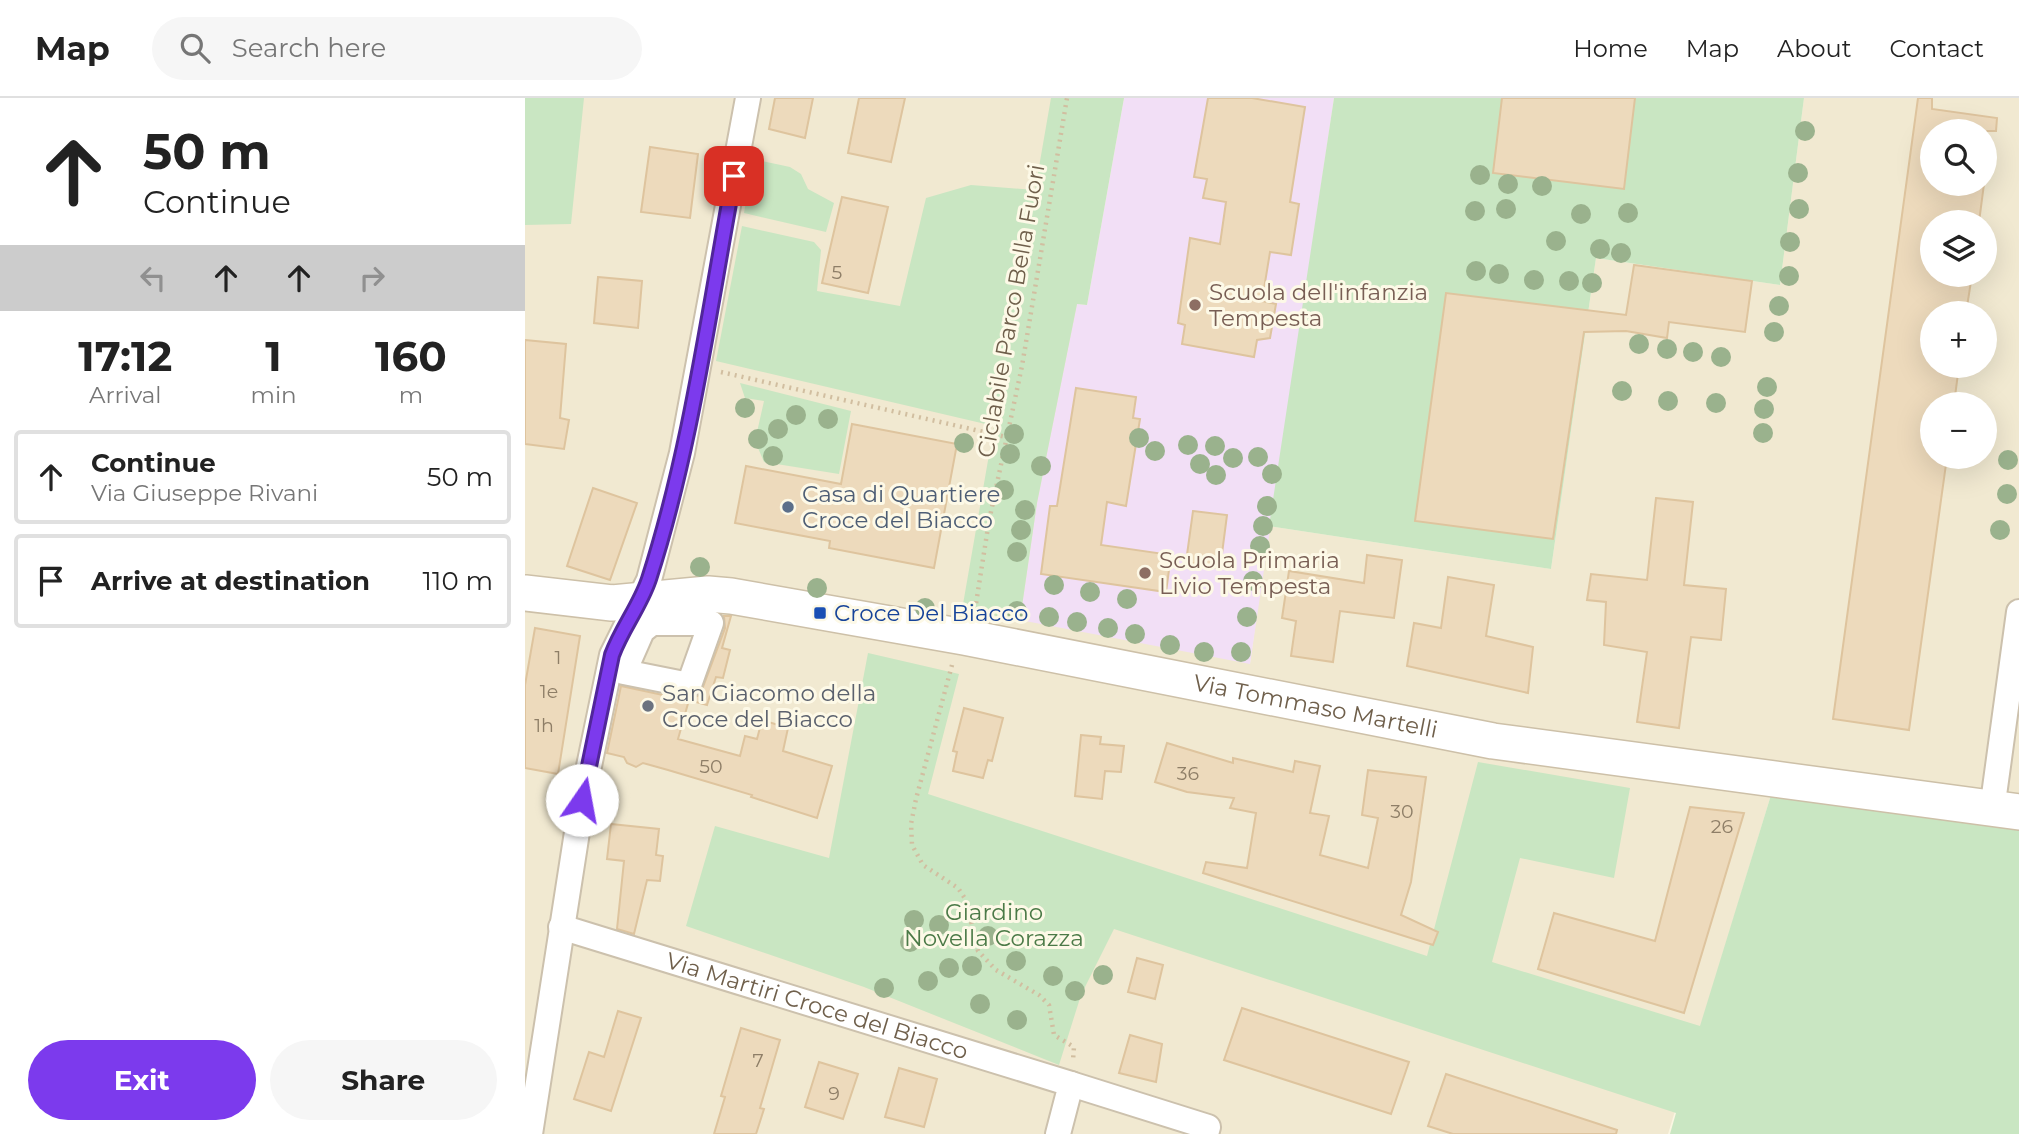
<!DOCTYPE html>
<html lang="en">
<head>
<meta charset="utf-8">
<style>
	body { margin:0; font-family:Montserrat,sans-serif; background:#f6f6f6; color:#222; height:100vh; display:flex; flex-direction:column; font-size:26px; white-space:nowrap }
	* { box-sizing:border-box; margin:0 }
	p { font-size:23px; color:#767676 }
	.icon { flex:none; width:38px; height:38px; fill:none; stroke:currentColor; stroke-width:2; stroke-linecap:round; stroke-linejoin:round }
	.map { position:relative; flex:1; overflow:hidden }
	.side { display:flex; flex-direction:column; background:#fff; width:525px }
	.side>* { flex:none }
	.hud { background:#fff; color:#222; overflow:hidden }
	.tools { position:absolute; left:1395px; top:21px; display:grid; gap:14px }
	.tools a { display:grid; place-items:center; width:77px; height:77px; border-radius:50%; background:#fff; box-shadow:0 7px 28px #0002; font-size:35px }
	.pin { position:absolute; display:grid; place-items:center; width:60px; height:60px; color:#fff; margin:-30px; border-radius:14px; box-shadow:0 4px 10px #0006 }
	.me { position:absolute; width:77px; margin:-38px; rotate:12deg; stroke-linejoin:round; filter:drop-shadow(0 0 5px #0008) }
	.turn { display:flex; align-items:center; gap:24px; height:147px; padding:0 28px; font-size:32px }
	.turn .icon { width:91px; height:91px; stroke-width:2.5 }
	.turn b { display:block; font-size:49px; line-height:60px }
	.lanes { display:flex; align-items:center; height:66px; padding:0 28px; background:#0003; justify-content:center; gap:35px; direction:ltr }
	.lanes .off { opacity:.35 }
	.eta { display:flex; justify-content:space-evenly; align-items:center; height:119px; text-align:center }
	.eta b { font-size:42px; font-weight:700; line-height:49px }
	.button { display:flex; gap:14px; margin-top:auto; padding:14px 28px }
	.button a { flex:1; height:80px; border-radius:42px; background:#7c3aed; color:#fff; font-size:28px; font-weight:700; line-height:80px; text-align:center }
	.button a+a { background:#f6f6f6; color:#222 }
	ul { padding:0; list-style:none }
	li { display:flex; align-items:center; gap:21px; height:94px; margin:0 14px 10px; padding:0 14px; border:4px solid #e0e0e0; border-radius:7px }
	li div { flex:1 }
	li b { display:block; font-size:26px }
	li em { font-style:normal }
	header { display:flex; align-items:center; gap:42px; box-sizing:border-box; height:98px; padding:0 35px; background:#fff; border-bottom:2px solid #e0e0e0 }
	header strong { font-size:33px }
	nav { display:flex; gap:38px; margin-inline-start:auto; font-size:24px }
	.search { width:490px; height:63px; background:#f6f6f6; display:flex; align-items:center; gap:18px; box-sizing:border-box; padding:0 24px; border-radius:38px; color:#767676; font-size:26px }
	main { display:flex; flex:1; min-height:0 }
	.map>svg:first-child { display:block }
</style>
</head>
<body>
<header>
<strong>Map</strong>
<div class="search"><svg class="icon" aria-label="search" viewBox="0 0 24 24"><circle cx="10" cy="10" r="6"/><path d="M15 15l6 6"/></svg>Search here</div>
<nav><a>Home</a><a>Map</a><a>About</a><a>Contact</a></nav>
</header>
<main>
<section class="side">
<div class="hud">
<div class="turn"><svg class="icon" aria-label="ahead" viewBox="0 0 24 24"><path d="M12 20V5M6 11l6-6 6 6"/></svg><div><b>50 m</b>Continue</div></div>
<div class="lanes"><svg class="icon off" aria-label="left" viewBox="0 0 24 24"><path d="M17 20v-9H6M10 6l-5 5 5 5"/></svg><svg class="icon" aria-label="ahead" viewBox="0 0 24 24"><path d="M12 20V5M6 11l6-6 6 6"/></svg><svg class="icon" aria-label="ahead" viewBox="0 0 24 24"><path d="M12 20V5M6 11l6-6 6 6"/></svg><svg class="icon off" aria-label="right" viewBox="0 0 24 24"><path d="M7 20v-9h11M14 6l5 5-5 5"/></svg></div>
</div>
<div class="eta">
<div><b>17:12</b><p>Arrival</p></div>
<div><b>1</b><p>min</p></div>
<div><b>160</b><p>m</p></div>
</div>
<ul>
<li><svg class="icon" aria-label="ahead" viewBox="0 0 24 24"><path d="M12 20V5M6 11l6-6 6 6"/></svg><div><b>Continue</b><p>Via Giuseppe Rivani</p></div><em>50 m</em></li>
<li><svg class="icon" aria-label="arrive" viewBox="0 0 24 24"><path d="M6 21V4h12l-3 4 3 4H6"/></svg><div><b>Arrive at destination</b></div><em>110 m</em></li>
</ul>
<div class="button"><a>Exit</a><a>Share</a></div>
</section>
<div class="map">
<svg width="1494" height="1036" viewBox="0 0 1494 1036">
	<rect width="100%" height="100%" fill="#faf6e2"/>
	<path fill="#f1e9d1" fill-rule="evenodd" d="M0,0h599l-46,206 172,360 19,-138 282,43 45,-311 184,27 24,-187h215v717l-248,-20 -103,339h-1143zM1407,33h53v53h-53zM1407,124h53v53h-53zM1407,215h53v53h-53zM1407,306h53v53h-53z"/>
	<path fill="#f2dff6" d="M599,0h210l-84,566 -230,-44 17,-117 40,-199 10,1z"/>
	<path fill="#c9e6c2" d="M0,0h59l-13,126 -46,1z
		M526,0h73l-37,207 -10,-1 -40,199 -17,117 -58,-10 32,-184 -278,-65 26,-135 72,16 7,8 -4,41 83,15 26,-108 45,-13 64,5z
		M809,0h470l-24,187 -184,-27 -45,311 -282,-43z
		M228,61l37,8 11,7 7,15 26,14 -8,29 -82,-19z
		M215,285l111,28 -12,63 -75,-12 -9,-21 9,-40 -19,-3z
		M343,555l91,21 -31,120 499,162 51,-194 152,26 -16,90 -94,-20 -28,104 208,64 71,-231 248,22v317h-349l6,-21 -562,-184 -33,66 -22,70 -195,-78 -178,-61 29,-100 114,32z"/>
	<path fill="#eddabc" stroke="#dec49e" stroke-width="2" d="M250,0h38l-8,40 -36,-9z
		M334,0h46l-14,64 -43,-9z
		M683,0h44l53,9 -15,95 9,2 -8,51 -21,-3 -8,49 14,3 -6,34 -13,2 -3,17 -72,-13 3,-19 -7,-2 12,-85 30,6 6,-42 -23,-4 4,-19 -13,-2z
		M977,0h133l-11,91 -131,-16z
		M1393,0h14v11l65,9 -1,13h-64v53h52l-5,38h-47v53h40l-6,38h-34v53h27l-5,38h-22v53h15l-38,273 -76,-11z
		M125,49l48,7 -8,64 -49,-6z
		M317,99l46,10 -20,86 -46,-10z
		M1109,167l118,16 -7,51 -76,-10 -2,16 -41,-7 -42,1 -31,207 -138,-18 31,-228 180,22z
		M73,179l44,4 -4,47 -44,-5z
		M0,242l41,4 -6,74 9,2 -5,29 -39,-5z
		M551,290l60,9 -3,21 7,1 -14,87 -19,-4 -6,43 70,10 -5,37 -125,-18 9,-68h7z
		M327,326l105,20 -23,124 -105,-20 1,-7 -95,-18 11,-57 95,18z
		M68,390l44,15 -27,77 -43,-14z
		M1131,400l37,4 -9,83 42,4 -5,51 -30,-3 -12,91 -42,-6 10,-70 -43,-7 2,-43 -19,-2 4,-26 56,6z
		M668,413l34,4 -7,54 -34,-7z
		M842,457l35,5 -8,58 -54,-7 -7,51 -42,-6 5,-35 -14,-3 7,-47 75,12z
		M923,479l46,8 -8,51 47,11 -5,46 -121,-27 7,-43 27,5z
		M199,518h7l-9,32 8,2 -7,28 -7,-1 -9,28 -18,-5 -11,39 62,17 5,-20 12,3 5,-19 26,8 -5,23 49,15 -15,52 -66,-21 1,-2 -84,-25 -25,-7 -7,4 -9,-4 -3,-6 -17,-4 14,-67 65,14 14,-5 25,-67z
		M10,530l45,8 -22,138 -33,-6v-83z
		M439,610l39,10 -11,43 -4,-1 -5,18 -30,-7 4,-19 -4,-1z
		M556,637l20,2 -1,7 24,2 -3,26 -16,-1 -3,28 -27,-3z
		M642,645l66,20v-5l60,14 2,-11 25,5 -10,47 19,3 -9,39 48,13 10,-50 -16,-3 6,-45 58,7 -15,105 -10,33 37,17 -5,13 -230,-72 3,-11 41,6 9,-55 -26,-5 4,-10 -47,-6 -32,-10z
		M1165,709l54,6 -60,200 -146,-44 16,-56 101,28z
		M86,726l48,5 -3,26 7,1 -3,25 -13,-1 -13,54 -17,-5 7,-68 -17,-2z
		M612,860l26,7 -8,34 -27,-7z
		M717,910l167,54 -18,52 -167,-54z
		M93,913l23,7 -30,93 -37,-12 15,-47 15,5z
		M216,930l39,12 -20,68 4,1 -8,25h-42l11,-37 -4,-1z
		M605,937l32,9 -6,38 -37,-9z
		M294,964l39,12 -15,45 -38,-12z
		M374,970l38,11 -13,48 -39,-10z
		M921,976l171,56 -1,4h-163l-25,-8z"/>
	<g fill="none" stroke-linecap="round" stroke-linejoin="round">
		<defs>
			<g id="street">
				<path d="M127,525h59l-22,62 -65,-13 18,-41z"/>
				<path d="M1467,712l27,-198"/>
				<path id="s1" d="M36,829l510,157 -13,50"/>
				<path d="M546,986l137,43 -2,7"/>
				<path d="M5,1036l52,-334 30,-145 37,-75 33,-127 66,-355"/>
			</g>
			<g id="secondary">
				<path id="s2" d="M0,495l87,10 96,-9 23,2 233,41 529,104 526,71"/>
			</g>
		</defs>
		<use href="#street" stroke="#ccc1ad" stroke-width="28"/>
		<use href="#secondary" stroke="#cdc0a8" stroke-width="38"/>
		<path stroke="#d1bea0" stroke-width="4.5" stroke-dasharray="2 5" stroke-linecap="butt" d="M196,274l285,65
			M450,512l14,-89 33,-155 45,-268
			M427,567l-36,134 -5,25 1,21 11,20 35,23 8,12 12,51 18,19 43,25 10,10 5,30 20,12 -1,13"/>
		<use href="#street" stroke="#fff" stroke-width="24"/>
		<use href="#secondary" stroke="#fff" stroke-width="35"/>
	</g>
	<g fill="#9ab28d">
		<circle cx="1280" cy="33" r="10"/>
		<circle cx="1273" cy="75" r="10"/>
		<circle cx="955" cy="77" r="10"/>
		<circle cx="983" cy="86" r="10"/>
		<circle cx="1017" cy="88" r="10"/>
		<circle cx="981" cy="111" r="10"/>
		<circle cx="1274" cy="111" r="10"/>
		<circle cx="950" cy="113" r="10"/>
		<circle cx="1103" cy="115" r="10"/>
		<circle cx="1056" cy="116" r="10"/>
		<circle cx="1031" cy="143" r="10"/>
		<circle cx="1265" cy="144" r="10"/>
		<circle cx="1075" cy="151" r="10"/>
		<circle cx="1096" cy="155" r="10"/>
		<circle cx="951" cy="173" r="10"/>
		<circle cx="974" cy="176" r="10"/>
		<circle cx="1264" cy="178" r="10"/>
		<circle cx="1009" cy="182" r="10"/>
		<circle cx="1044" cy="183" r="10"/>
		<circle cx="1067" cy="185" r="10"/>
		<circle cx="1254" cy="208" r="10"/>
		<circle cx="1249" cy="234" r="10"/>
		<circle cx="1114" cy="246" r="10"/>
		<circle cx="1142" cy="251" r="10"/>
		<circle cx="1168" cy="254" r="10"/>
		<circle cx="1196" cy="259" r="10"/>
		<circle cx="1242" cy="289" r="10"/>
		<circle cx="1097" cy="293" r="10"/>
		<circle cx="1143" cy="303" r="10"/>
		<circle cx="1191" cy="305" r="10"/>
		<circle cx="220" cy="310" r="10"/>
		<circle cx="1239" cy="311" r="10"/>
		<circle cx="271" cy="317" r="10"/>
		<circle cx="303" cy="321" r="10"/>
		<circle cx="253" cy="331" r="10"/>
		<circle cx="1238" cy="335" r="10"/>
		<circle cx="489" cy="336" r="10"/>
		<circle cx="614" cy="340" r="10"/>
		<circle cx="233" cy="341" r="10"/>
		<circle cx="439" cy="345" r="10"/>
		<circle cx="663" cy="347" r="10"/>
		<circle cx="690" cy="348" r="10"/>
		<circle cx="630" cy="353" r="10"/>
		<circle cx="485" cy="356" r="10"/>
		<circle cx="248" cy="358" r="10"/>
		<circle cx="733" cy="359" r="10"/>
		<circle cx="708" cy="360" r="10"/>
		<circle cx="1483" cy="362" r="10"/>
		<circle cx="675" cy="366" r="10"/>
		<circle cx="516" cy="368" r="10"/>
		<circle cx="747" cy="376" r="10"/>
		<circle cx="691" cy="377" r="10"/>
		<circle cx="479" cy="392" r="10"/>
		<circle cx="1482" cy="396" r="10"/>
		<circle cx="742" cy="408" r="10"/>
		<circle cx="500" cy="412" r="10"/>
		<circle cx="738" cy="428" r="10"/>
		<circle cx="496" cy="432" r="10"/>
		<circle cx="1475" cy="432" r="10"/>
		<circle cx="735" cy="448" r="10"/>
		<circle cx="492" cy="454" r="10"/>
		<circle cx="175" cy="469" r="10"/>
		<circle cx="728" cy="483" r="10"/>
		<circle cx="529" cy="487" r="10"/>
		<circle cx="292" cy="490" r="10"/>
		<circle cx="565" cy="494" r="10"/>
		<circle cx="602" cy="501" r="10"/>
		<circle cx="400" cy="510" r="10"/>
		<circle cx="492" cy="513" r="10"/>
		<circle cx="524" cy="519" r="10"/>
		<circle cx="722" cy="519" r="10"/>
		<circle cx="552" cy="524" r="10"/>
		<circle cx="583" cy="530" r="10"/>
		<circle cx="610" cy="536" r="10"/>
		<circle cx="645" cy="547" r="10"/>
		<circle cx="679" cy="554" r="10"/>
		<circle cx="716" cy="554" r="10"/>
		<circle cx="389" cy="822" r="10"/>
		<circle cx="414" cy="827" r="10"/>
		<circle cx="463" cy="838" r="10"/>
		<circle cx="385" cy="844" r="10"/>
		<circle cx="491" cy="863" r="10"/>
		<circle cx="447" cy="868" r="10"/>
		<circle cx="424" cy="870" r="10"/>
		<circle cx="578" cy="877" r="10"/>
		<circle cx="528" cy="878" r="10"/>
		<circle cx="403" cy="883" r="10"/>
		<circle cx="359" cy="890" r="10"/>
		<circle cx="550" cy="893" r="10"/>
		<circle cx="455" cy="906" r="10"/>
		<circle cx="492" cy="922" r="10"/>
	</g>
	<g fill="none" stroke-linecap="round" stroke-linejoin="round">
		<defs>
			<path id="route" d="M57,702l30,-145c10,-27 28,-49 37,-76 42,-130 60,-269 85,-403"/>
		</defs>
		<use href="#route" stroke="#51269a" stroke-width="18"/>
		<use href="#route" stroke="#7c3aed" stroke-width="12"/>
	</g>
	<g fill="#8d6e63" stroke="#fdf9e7" stroke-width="2.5">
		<circle cx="670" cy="207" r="7"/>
		<circle cx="620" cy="475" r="7"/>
	</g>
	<circle fill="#5c6f8a" stroke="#fdf9e7" stroke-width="2.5" cx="263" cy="409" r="7"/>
	<rect fill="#1a4fb4" stroke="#fdf9e7" stroke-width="2.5" x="288" y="508" width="14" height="14" rx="3.5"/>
	<circle fill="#6b7280" stroke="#fdf9e7" stroke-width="2.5" cx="123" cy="608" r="7"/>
	<g text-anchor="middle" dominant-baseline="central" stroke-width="6" stroke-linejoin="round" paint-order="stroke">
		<g font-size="19" fill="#8e7e67">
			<text x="312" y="174">5</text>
			<text x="33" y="559">1</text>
			<text x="24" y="593">1e</text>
			<text x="19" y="627">1h</text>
			<text x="186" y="668">50</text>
			<text x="663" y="675">36</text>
			<text x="877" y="713">30</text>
			<text x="1197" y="728">26</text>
			<text x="233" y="962">7</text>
			<text x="309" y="995">9</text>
		</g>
		<g font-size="23" fill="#785e54" stroke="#fdf9e7" text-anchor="start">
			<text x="684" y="194">Scuola dell'infanzia<tspan x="684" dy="26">Tempesta</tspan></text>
			<text x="634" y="462">Scuola Primaria<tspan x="634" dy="26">Livio Tempesta</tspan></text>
		</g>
		<g font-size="23" fill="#6f5f4b" stroke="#fdf9e7">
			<text transform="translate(486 213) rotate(-80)">Ciclabile Parco Bella Fuori</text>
			<text stroke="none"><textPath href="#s2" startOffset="802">Via Tommaso Martelli</textPath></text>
			<text stroke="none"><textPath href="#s1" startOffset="268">Via Martiri Croce del Biacco</textPath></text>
		</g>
		<g font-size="23" fill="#4e5e75" stroke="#fdf9e7" text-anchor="start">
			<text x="277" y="396">Casa di Quartiere<tspan x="277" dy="26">Croce del Biacco</tspan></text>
		</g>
		<g font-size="23" fill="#164399" stroke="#fdf9e7" text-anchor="start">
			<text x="309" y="515">Croce Del Biacco</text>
		</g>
		<g font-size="23" fill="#5b616d" stroke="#fdf9e7" text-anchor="start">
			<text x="137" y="595">San Giacomo della<tspan x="137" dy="26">Croce del Biacco</tspan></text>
		</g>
		<g font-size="23" fill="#4b7a47" stroke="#fdf9e7">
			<text x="469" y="814">Giardino<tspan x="469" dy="26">Novella Corazza</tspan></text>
		</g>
	</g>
</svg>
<div class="tools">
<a><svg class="icon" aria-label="search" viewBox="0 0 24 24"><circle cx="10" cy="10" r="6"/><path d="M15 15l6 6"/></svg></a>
<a><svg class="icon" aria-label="layers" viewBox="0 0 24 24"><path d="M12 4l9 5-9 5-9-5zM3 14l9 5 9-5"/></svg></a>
<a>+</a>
<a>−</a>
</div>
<div class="pin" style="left:209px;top:78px;background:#d93025"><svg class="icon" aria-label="arrive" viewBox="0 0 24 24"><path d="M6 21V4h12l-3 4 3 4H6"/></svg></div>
<svg class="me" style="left:57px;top:702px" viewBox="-20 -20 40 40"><circle r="19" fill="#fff"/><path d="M0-13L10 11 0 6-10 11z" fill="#7c3aed"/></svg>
</div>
</main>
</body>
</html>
